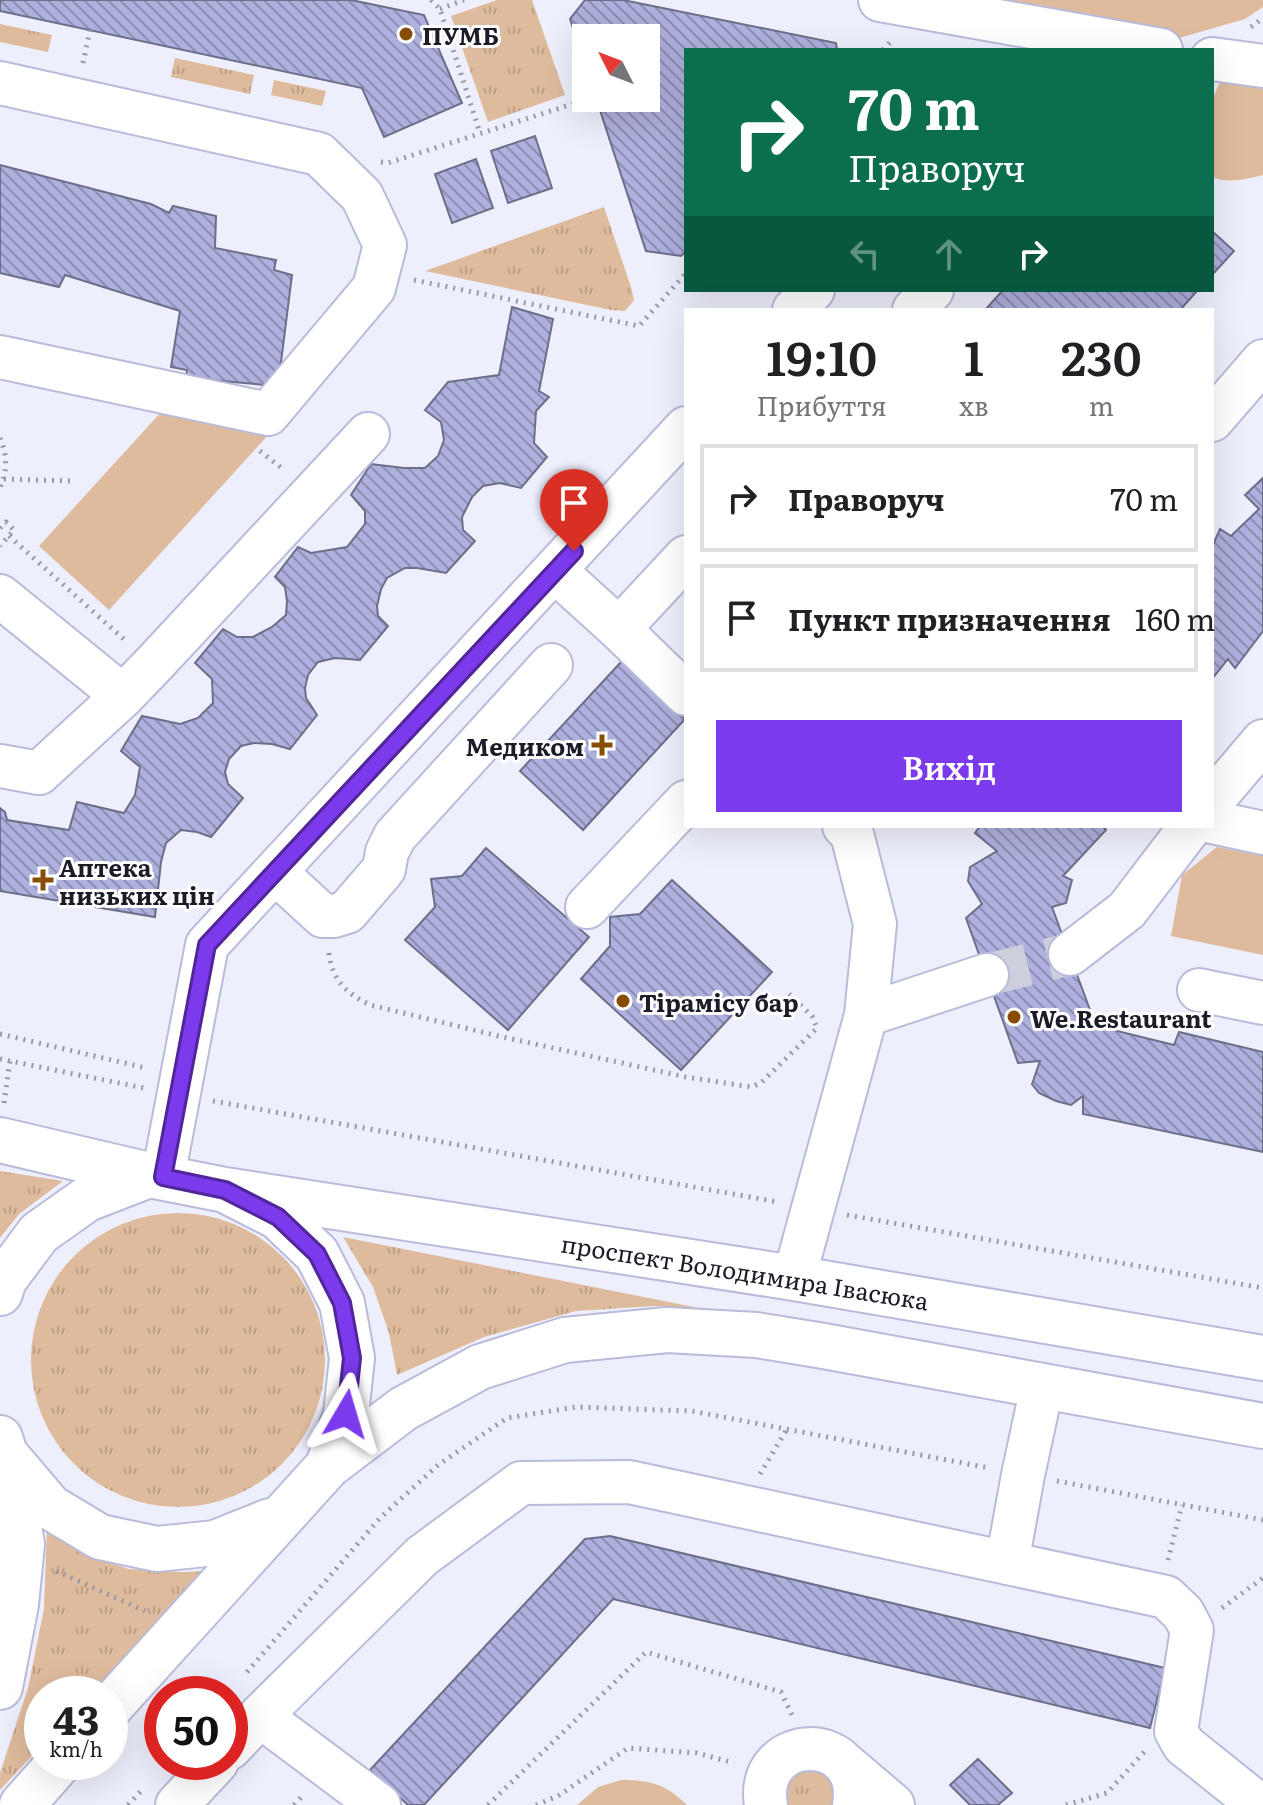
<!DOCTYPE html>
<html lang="uk">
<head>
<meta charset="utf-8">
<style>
	body { margin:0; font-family:Literata,serif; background:#f6f6f6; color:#202124; height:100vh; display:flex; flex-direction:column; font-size:30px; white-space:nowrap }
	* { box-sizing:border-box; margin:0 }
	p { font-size:26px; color:#757577 }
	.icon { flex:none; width:44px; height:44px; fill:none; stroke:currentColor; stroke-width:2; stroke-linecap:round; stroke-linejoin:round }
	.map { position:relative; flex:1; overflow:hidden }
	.details { position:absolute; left:684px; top:308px; width:530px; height:520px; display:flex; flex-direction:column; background:#fff; border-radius:0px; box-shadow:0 8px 32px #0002 }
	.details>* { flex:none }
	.hud { position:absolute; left:684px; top:48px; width:530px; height:244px; border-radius:0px; box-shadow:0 8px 32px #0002; background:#0b6e4f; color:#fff; overflow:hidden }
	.needle { width:52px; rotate:312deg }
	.fabs { position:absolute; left:572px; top:24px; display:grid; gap:16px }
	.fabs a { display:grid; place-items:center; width:88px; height:88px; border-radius:0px; background:#fff; box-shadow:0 8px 32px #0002; font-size:40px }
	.speed { position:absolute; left:24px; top:1676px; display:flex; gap:16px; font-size:40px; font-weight:700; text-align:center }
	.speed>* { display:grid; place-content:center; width:104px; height:104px; border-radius:50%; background:#fff; box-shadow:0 8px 32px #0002; line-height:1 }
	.speed small { font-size:20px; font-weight:400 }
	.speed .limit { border:12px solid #d22; background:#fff; color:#111 }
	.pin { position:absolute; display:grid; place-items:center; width:68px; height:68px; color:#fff; margin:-82px -34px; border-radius:50% 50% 50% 0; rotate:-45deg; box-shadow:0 0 8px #0007 }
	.pin .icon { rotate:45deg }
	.me { position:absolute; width:88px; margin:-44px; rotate:7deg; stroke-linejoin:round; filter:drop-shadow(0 0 6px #0008) }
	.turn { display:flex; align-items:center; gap:28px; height:168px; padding:0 32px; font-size:36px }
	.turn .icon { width:104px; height:104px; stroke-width:2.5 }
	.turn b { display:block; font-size:56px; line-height:68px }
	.lanes { display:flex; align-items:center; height:76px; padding:0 32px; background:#0003; justify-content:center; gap:40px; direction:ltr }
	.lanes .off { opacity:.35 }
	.eta { display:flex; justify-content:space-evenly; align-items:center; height:136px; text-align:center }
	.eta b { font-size:48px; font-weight:600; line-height:56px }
	.cta { display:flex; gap:16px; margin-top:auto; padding:16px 32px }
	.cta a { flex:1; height:92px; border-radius:0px; background:#7c3aed; color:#fff; font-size:32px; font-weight:600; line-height:92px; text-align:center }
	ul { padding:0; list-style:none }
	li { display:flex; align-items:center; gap:24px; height:108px; margin:0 16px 12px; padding:0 16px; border:4px solid #e0e0e0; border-radius:0px }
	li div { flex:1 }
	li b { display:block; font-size:30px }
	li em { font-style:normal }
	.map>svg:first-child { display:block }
</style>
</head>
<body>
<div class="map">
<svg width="1263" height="1805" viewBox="0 0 1263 1805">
	<defs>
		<pattern id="grass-tufts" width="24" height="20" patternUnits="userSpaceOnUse" patternTransform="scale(2)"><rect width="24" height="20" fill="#dfbb9d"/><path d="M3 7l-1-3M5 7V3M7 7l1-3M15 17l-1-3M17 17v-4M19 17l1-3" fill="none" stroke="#bfa087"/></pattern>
		<pattern id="building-back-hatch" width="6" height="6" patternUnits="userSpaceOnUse" patternTransform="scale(2)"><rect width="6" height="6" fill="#aeb0dd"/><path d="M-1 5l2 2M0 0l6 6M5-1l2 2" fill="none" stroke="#8d8eb3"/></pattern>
	</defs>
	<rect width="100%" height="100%" fill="#eeeffc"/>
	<path fill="url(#grass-tufts)" d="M497,0h35l33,95 -77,27 -37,-106z
		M0,24l52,11 -4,17 -48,-10z
		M175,58l79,17 -4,19 -79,-17z
		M274,80l52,11 -4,15 -51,-11z
		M604,207l27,80 3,13 -9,11 -14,-1 -186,-39z
		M0,1171l63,10 -44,33 -19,24z
		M31 1360a147 147 0 1 1 294 0a147 147 0 1 1-294 0Z
		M343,1237l356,71 -44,-2 -79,5 -92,26 -87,38 -8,-42 -16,-46z
		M47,1526l36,28 46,15 53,3 25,-1 -117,123h-48v51l-42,45v-17l28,-85 16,-79z
		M806,1748l48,57h-88z"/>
	<path fill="#dfbb9d" d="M944,0h319v7l-18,12 -73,21z
		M1220,82l43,7v86c-16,4 -36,9 -51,2v-77z
		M162,411l108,22 -161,177 -70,-64z
		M1217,847l46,9v99l-92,-19 11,-61z
		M621,1780c29,0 45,4 66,25h-110l21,-18z"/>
	<path fill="url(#building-back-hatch)" stroke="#6d6e8a" stroke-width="2" d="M0,0h351l73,15 38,88 -78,34 -22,-49 -362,-77z
		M585,0h38l213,43 1,7h-151v201l-5,5 -35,-5 -50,-153h50v-60h-60v30l-16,-49z
		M535,136l17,52 -44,15 -17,-52z
		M476,159l17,49 -41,15 -17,-49z
		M0,165l151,39 18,9 4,-7 43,10 -1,32 61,12 -2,10 18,5 -14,111 -92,-8 1,-8 -16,-3 9,-56 -115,-36 -6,12 -59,-14z
		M1212,231l22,20 -22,24z
		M1003,290h195l-18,20h-195z
		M512,307l41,12 -14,72 10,6 -13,14 -2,32 13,14 -26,31 -21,-5 -17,3 -11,11 -10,20 1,13 12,11 -29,32 -29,-5h-12l-18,10 -6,11 -4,17 1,10 10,10 -28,34 -25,-2 -17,4 -10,13 -3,13 1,10 11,17 -27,34 -18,-5 -18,-1 -13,3 -12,13 -4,13 3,12 15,14 -32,39 -14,-5 -16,-2 -15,13 -5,19 -6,55 -155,-26v-83l5,4 2,8 62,10 8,-28 47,11 11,-18 5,-28 -19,-16 21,-35 38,8 18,-6 15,-15 -1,-24 -17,-16 28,-34 14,8h16l19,-10 14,-12 1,-14 -2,-14 -10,-10 23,-30 13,6 36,-6 18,-23v-13l-14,-16 20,-31 33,4h21l13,-12 6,-16 -3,-18 -16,-12 23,-28 51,-7z
		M1263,478v153l-28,37 -7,-9 -16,20v-132l8,-18 11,7 28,-27 -14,-14z
		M622,661l63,58 -102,111 -63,-59z
		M980,826h123l3,4 -43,46 9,4 -6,23 -14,4 41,111 18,1 6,12 57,14 5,-13 84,20v100l-180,-38v-18l-12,9 -15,-4 -17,-8 -7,-9 8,-23 -22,2 -52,-145 16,-14 -14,-23 2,-14 27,-16 -22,-18z
		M486,848l103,89 -81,93 -103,-90 30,-33 -4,-28 31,-3z
		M672,880l100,92 -91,98 -100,-91 29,-33v-29l30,-3z
		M610,1536l555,132 -15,60 -537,-129 -189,206h-16l-38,-35 215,-231z
		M978,1759l34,34 -14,12h-28l-20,-20z"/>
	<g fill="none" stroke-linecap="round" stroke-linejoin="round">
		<path stroke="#cecfdc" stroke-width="42" stroke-dasharray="42 21" stroke-linecap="butt" d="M987,975l83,-21"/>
		<defs>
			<path id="minor" d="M880,0l281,50
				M1212,59l51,7
				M0,83l319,71 43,42 23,49 -11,43 -106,126 -268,-57
				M794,310l19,-20
				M914,310l18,-20
				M1212,420l51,-59
				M555,571l64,58 67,65
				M0,596l123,100
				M619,629l67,-72
				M0,766l39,7 84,-77 30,-31 215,-231
				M1212,801l51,-60
				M1212,822l51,11
				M275,872l48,44h11l13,-4 37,-43 3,-17 8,-16 156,-171
				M587,907l99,-105
				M1070,954l57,-44 64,-84
				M1199,990l64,13
				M866,1015l121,-40
				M163,1177l44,-232 479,-517
				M794,1278l72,-263 9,-91 -23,-90 -8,-8
				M1007,1563l16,-88 19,-88
				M260,1716l119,89
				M230,1748l30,-32 162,-160 99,-73 108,-1 537,115 17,16 9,17 -16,101 8,14 75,60
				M846,1765l47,40
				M177,1805l40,-43
				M766,1805c-12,-74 100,-75 88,0"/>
			<path id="major" d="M0,1140l149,35 76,15 53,27 39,37 25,49 10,55 -6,56 -18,52 -218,241
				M225,1190l569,88 469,80
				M0,1293l4,-13 35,-47 48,-34 62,-24
				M0,1438l5,16 45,53 50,30 57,12 58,-6 55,-22
				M328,1466l75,-57 77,-42 85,-27 102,-10 89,5 62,10 445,81
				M0,1687l16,-83 6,-60 -16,-88
				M22,1805l38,-43"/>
		</defs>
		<use href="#minor" stroke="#b9bbda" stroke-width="46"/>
		<use href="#major" stroke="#b9bbda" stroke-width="48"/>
		<path stroke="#9899a5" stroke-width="5" stroke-dasharray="2 6" stroke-linecap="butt" d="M431,0l9,9 40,124
			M440,9l24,-9
			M1251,27l12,-9
			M883,50l10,-11
			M83,63l7,-33
			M381,162l7,1 194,-62
			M414,280l225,46 47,-53
			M0,438c7,16 8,33 0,49
			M260,451l24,19
			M4,479l70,2
			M0,528l6,-6 8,8 -14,16
			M9,536l118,106
			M329,953c3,27 17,40 41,52l133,32 183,40 66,10 10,-5 55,-54 -5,-12 -23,-22
			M0,1034l146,34
			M0,1059l144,29
			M213,1101l565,101
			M4,1103l6,-42
			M847,1215l416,73
			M760,1474l27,-45
			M1057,1481l206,39
			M1168,1560l14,-55
			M56,1571l89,40
			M1222,1608l41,-30
			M247,1672l133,-154 58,-53 69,-47 69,-11 116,4 297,57
			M128,1805l13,-14
			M294,1805l10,-11
			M488,1805l158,-153 135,40 11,23
			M536,1805l22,-9 70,-48 69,5 37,10
			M1066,1805l41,-12 38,-42"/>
		<use href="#minor" stroke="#fff" stroke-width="42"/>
		<use href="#major" stroke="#fff" stroke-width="44"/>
	</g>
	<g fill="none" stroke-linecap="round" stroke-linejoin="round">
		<defs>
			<path id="route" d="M346,1414l6,-56 -10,-55 -25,-49 -39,-37 -53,-27 -62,-13 44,-232 367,-394"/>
		</defs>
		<use href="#route" stroke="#51269a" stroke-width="20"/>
		<use href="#route" stroke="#7c3aed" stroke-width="14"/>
	</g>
	<g fill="#874d04" stroke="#fff" stroke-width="3">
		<circle cx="406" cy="34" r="8"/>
		<path d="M598 733h8v8h8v8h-8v8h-8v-8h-8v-8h8z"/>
		<path d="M39 868h8v8h8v8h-8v8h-8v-8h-8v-8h8z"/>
		<circle cx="623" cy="1001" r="8"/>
		<circle cx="1014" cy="1017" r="8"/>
	</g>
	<g text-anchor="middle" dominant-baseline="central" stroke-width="6" stroke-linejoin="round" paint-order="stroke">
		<g font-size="24" font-weight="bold" fill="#1c1c28" stroke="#fff" text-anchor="start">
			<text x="422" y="34">ПУМБ</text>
			<text x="584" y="745" text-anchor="end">Медиком</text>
			<text x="59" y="866">Аптека<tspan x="59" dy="28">низьких цін</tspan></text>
			<text x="639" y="1001">Тірамісу бар</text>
			<text x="1030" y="1017">We.Restaurant</text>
		</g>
		<g font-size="24" fill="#1c1c28" stroke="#fff">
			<text transform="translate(745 1271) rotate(9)">проспект Володимира Івасюка</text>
		</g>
	</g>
</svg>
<div class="fabs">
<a><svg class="needle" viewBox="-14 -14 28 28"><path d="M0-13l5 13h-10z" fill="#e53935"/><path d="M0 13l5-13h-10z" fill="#757577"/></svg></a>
</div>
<div class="speed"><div>43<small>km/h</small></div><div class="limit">50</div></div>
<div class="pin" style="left:574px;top:551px;background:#d93025"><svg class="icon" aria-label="arrive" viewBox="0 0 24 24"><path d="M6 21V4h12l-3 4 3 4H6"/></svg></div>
<svg class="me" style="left:346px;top:1414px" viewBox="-20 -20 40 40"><path d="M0-17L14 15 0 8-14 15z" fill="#7c3aed" stroke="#fff" stroke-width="4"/></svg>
<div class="hud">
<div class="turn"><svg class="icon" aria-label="right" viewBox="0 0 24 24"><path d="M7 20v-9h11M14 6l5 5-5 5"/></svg><div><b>70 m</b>Праворуч</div></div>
<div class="lanes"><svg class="icon off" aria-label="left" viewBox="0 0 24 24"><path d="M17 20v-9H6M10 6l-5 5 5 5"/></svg><svg class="icon off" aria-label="ahead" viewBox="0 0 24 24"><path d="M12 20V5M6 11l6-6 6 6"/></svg><svg class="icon" aria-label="right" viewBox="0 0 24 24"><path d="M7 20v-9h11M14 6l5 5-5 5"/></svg></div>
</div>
<section class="details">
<div class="eta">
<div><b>19:10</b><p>Прибуття</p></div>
<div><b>1</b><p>хв</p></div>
<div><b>230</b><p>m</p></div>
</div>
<ul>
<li><svg class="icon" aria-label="right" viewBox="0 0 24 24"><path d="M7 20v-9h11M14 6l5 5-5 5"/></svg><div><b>Праворуч</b></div><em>70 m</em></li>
<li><svg class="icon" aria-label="arrive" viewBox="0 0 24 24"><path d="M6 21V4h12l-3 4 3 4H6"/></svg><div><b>Пункт призначення</b></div><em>160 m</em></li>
</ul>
<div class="cta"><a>Вихід</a></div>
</section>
</div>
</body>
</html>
